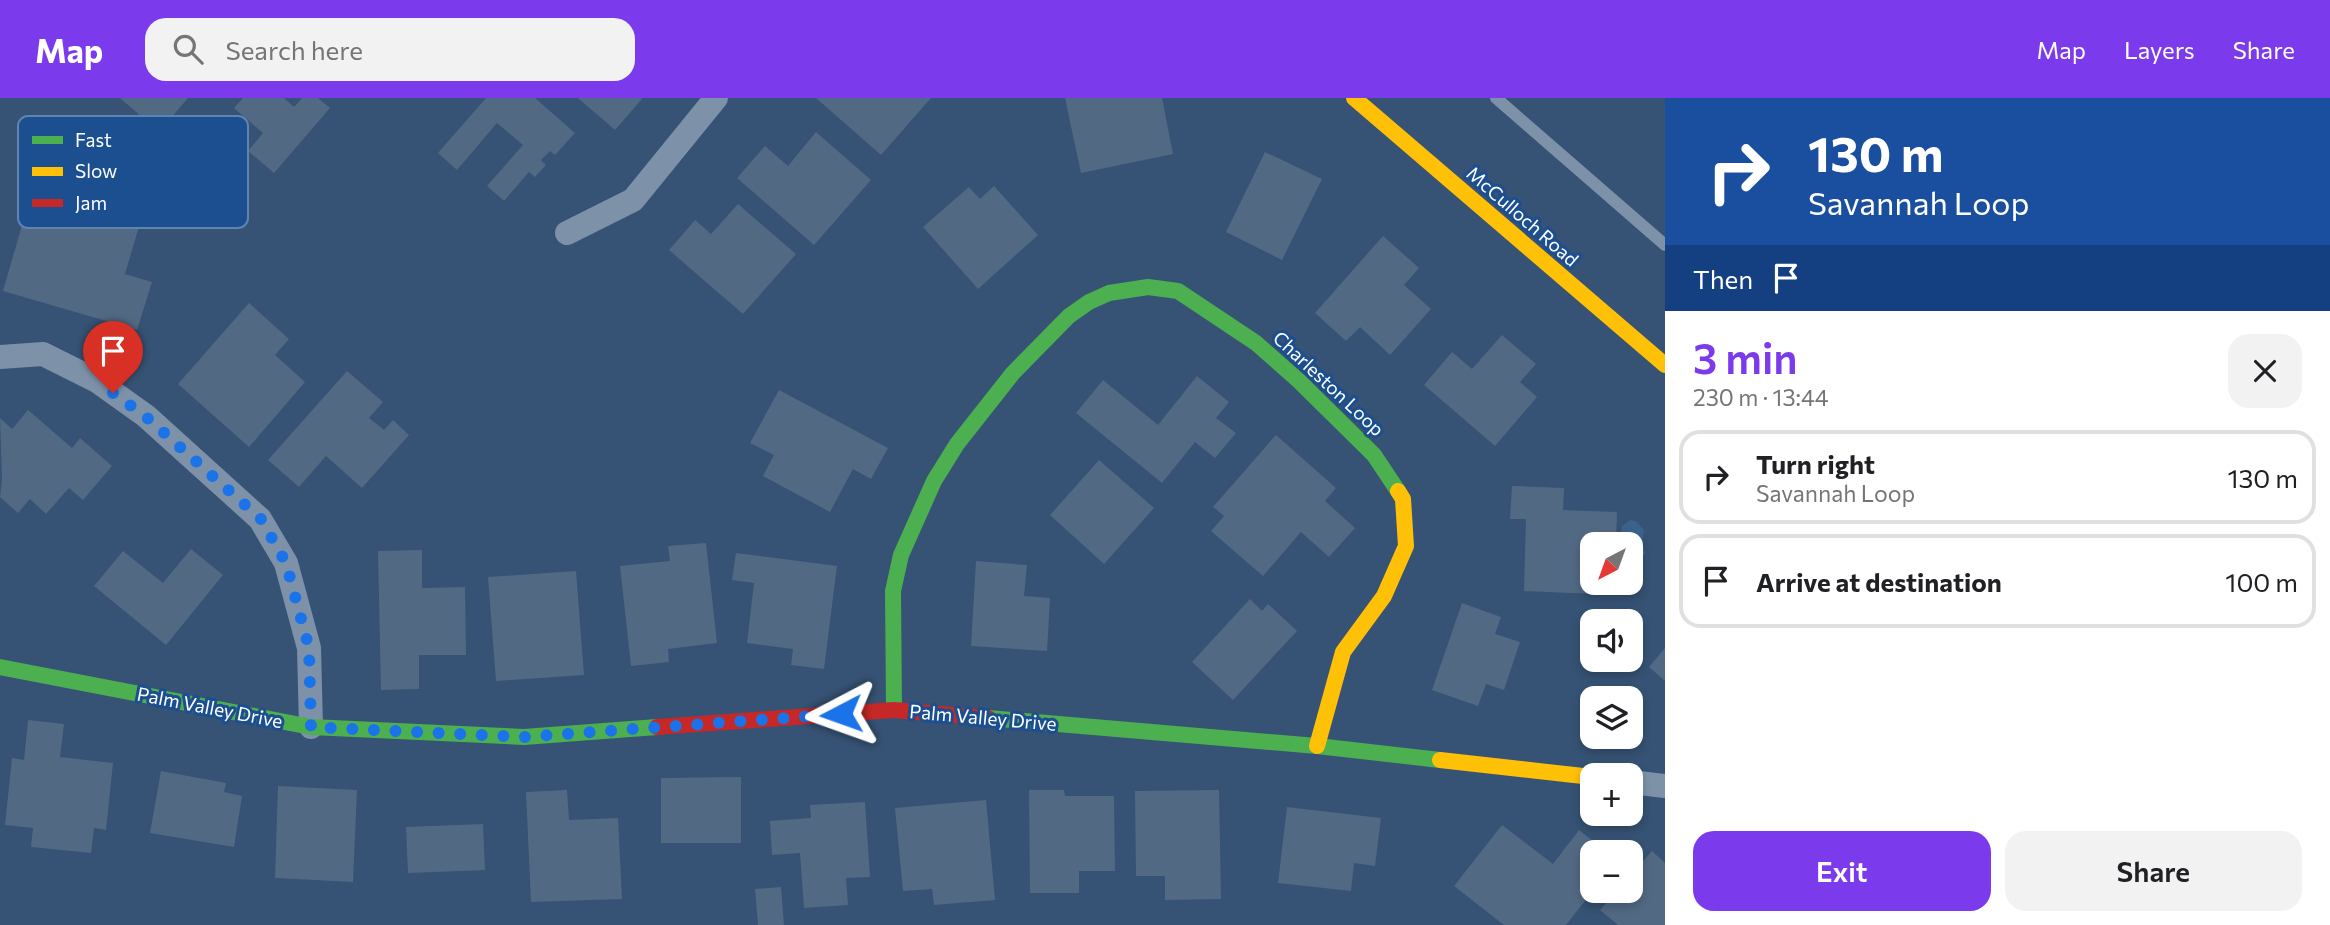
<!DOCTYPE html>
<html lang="en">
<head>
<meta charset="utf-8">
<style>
	body { margin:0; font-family:Commissioner,sans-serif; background:#f2f2f2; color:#202124; height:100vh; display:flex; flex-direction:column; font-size:26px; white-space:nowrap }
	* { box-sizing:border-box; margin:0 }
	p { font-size:23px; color:#757577 }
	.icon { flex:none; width:38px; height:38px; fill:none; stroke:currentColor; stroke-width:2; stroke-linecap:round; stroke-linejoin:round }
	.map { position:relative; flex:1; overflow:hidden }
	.panel { display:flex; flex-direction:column; background:#fff; width:665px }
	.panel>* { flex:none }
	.top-card { background:#1a4fa0; color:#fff; overflow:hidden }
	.needle { width:46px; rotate:221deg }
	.buttons { position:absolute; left:1580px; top:434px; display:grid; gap:14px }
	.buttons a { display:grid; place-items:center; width:63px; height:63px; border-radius:14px; background:#fff; box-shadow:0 4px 10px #0003; font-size:35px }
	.pin { position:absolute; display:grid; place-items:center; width:60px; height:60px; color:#fff; margin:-72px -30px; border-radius:50% 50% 50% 0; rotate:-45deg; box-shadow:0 0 7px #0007 }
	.pin .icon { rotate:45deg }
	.me { position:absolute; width:77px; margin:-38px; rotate:266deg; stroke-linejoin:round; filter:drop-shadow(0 0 5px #0008) }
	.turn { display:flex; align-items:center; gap:24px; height:147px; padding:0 28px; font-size:32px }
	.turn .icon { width:91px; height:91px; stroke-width:2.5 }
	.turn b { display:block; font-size:49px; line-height:60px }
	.then { display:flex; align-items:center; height:66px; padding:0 28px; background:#0003; gap:14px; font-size:26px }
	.round { display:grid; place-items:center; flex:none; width:74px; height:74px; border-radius:21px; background:#f2f2f2 }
	.summary { display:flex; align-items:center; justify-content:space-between; height:119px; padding:0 28px }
	h1 { font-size:42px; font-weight:600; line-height:52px; color:#7c3aed }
	.button { display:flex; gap:14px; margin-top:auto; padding:14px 28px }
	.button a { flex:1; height:80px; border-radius:21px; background:#7c3aed; color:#fff; font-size:28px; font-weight:600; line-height:80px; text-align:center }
	.button a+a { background:#f2f2f2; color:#202124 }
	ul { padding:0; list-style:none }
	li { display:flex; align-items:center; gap:21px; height:94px; margin:0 14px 10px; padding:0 14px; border:4px solid #e0e0e0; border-radius:21px }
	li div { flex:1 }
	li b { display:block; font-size:26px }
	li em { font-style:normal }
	header { display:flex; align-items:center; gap:42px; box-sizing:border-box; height:98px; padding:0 35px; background:#7c3aed; color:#fff }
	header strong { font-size:33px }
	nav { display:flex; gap:38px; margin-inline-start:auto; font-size:24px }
	.search { width:490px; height:63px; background:#f2f2f2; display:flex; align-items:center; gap:18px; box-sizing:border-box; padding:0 24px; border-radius:21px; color:#757577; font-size:26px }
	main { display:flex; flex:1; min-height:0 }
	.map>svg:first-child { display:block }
</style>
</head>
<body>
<header>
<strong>Map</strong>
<div class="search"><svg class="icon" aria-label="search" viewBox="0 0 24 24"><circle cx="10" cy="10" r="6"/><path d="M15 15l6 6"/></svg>Search here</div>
<nav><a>Map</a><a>Layers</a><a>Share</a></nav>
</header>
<main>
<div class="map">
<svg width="1665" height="827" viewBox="0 0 1665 827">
	<rect width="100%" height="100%" fill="#365274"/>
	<path fill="#3b618d" d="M1630,422l6,1 8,9 -2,14 4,10 -9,6h-6v-16h-4l-6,-12 1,-6z"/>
	<path fill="#526984" d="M120,0h68l-29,34z
		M243,0h41l10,9 8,-9h16l12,10 -56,65 -26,-22 15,-18 -29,-25z
		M486,0h49l40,35 -20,22 -5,-4 -9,9 5,5 -11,12 -6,-5 -25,29 -17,-15 36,-41 -26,-22 -40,47 -19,-17z
		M578,0h63l1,1 -27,31z
		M816,0h115l-50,57z
		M1065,0h97l11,56 -92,19z
		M816,34l55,48 -57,65 -77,-67 28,-32 23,20z
		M1265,54l57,27 -40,81 -56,-28z
		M994,88l44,49 -60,54 -55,-62 46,-40 11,12z
		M33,89l32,9 2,-5 76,22 -18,61 27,8 -15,48 -134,-39z
		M738,106l58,50 -53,60 -74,-64 26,-30 16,14z
		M1383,138l36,32 -15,17 27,24 -41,46 -30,-28 -14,14 -31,-28z
		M249,205l40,36 -14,16 30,27 -56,65 -71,-63z
		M1502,237l34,29 -16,18 17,15 -42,49 -71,-61 28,-33 20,17z
		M347,273l36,31 -14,16 15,12 9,-10 16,15 -47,53 -36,-32 -27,31 -31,-27z
		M1197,278l32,26 -13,16 20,15 -21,25 -20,-16 -33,41 -86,-70 27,-33 55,45z
		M779,292l109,58 -17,31 -18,-10 -23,43 -67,-36 11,-21 -24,-12z
		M28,312l44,38 8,-10 32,28 -29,34 -14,-12 -23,26 -16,-15 -12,14 -18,-16 2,-18 -2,-61 12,11z
		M1276,337l60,53 -11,13 30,27 -26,29 -28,-25 -38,44 -52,-45 13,-15 -11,-9z
		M1099,362l55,48 -50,56 -54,-49z
		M1512,388l52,2 -1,22 54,2 -1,32h-24v39h4l-1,11 -71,-3 2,-72h-16z
		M706,445l11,100 -49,6 1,13 -38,4 -11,-100 50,-5 -2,-15z
		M191,451l32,26 -57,70 -72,-59 29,-35 40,32z
		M422,452v38l43,-1 1,68h-47v34l-38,1 -3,-139z
		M736,455l101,13 -13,103 -33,-4 2,-16 -46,-6 7,-60 -22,-3z
		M976,463l51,4 -3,31 26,2 -3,53 -76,-5z
		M576,473l8,104 -88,6 -8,-104z
		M1250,501l12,12 6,-7 29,27 -64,69 -41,-38z
		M1462,505l39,14 -6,17 25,8 -16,48 -18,-6 -8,22 -46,-16z
		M1665,550v33l-16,-14z
		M28,622l36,4 -4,33 53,6 -7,67 -12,-2 -3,25 -60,-6 2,-19 -28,-3 7,-67 12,2z
		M161,673l65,12 -2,9 18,4 -8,51 -84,-14z
		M741,679v66h-80v-65z
		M278,688l79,4 -4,92 -78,-4z
		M567,692l2,30 49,-2 4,81 -91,3 -5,-110z
		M1029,692h35l1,6h49l1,75h-36v22h-49z
		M1219,692l2,109 -56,1v-24h-29l-1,-85z
		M986,702l9,100 -61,5 -2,-16 -29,2 -8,-83z
		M865,704l5,75 -24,1 2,27 -44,3 -4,-55 -28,2 -2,-34 41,-3 -1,-13z
		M1287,709l94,11 -6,48 -21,-3 -3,28 -73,-8z
		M483,726l2,46 -77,3 -2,-46z
		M1502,727l51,39 26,-34 28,22h-15v16l-11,15 11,9 -26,33h-62l-50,-39z
		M1652,753l13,12v62h-47l-18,-15 17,-19h14v-16z
		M781,789l3,38h-26l-3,-36z"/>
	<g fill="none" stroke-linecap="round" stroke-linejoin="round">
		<path stroke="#7d92a8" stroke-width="12" d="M1496,0l169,147"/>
		<path stroke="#7d92a8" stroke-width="24" d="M567,135l66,-33 83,-102
			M0,259l43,-3 54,27 49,35 114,103 26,44 23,85 2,79
			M1631,684l34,4"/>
		<path stroke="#4caf50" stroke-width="16" d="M0,569l311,60 213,10 133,-10
			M894,612l-1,-119 8,-36 33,-74 23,-37 56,-71 56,-57 20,-14 20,-9 39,-6 30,4 78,52 43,38 75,74 24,36
			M988,620l329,28 123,14"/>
		<path stroke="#ffc107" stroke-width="16" d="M1354,0l311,267
			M1317,648l26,-94 41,-56 22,-50 -3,-47 -5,-8
			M1440,662l152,17"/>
		<path stroke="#c62828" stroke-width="16" d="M657,629l237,-17 94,8"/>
	</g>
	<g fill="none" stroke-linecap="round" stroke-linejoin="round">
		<path stroke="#1a73e8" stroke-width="12" stroke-dasharray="0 21.6" d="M113,295l32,23 116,103 25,44 23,85 2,79 213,10 317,-23"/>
	</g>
	<g text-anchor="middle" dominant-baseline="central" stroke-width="6" stroke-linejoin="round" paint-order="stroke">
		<g font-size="19" fill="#fff" stroke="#1b4f8f">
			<text transform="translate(1523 118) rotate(41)">McCulloch Road</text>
			<text transform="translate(1329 285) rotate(43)">Charleston Loop</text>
			<text transform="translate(210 609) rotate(11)">Palm Valley Drive</text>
			<text transform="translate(983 619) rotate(5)">Palm Valley Drive</text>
		</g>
	</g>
	<rect x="18" y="18" width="230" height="112" rx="10" fill="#1b4f8f" stroke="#5f84b1" stroke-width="2"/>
	<rect x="32" y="38" width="31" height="8" fill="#4caf50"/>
	<rect x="32" y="69" width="31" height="9" fill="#ffc107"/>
	<rect x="32" y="101" width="31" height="8" fill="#c62828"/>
	<g font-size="19" fill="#fff">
		<text x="75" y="49">Fast</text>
		<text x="75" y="80">Slow</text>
		<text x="75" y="112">Jam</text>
	</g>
</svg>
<div class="buttons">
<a><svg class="needle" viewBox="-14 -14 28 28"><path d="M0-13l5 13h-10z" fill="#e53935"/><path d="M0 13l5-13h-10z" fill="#757577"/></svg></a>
<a><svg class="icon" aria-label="sound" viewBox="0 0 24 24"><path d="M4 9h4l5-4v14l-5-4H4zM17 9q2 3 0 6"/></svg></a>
<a><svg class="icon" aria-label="layers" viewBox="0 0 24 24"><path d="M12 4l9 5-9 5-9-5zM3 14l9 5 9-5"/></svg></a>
<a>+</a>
<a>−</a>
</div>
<div class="pin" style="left:113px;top:295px;background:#d93025"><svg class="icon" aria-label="arrive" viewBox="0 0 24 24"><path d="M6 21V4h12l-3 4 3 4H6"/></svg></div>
<svg class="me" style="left:841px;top:616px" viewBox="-20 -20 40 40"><path d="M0-17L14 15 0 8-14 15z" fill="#1a73e8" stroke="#fff" stroke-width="4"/></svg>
</div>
<section class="panel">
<div class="top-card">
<div class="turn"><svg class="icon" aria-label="right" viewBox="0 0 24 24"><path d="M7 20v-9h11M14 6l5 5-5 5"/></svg><div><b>130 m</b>Savannah Loop</div></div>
<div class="then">Then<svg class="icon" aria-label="arrive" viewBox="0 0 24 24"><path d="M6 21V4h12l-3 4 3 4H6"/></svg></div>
</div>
<div class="summary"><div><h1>3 min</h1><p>230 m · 13:44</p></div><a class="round"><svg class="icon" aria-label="close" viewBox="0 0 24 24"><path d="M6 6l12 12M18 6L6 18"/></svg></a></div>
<ul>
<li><svg class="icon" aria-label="right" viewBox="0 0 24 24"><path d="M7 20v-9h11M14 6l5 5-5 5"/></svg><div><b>Turn right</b><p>Savannah Loop</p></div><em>130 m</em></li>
<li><svg class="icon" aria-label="arrive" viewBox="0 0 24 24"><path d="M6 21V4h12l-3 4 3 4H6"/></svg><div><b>Arrive at destination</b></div><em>100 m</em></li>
</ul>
<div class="button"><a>Exit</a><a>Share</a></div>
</section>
</main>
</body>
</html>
